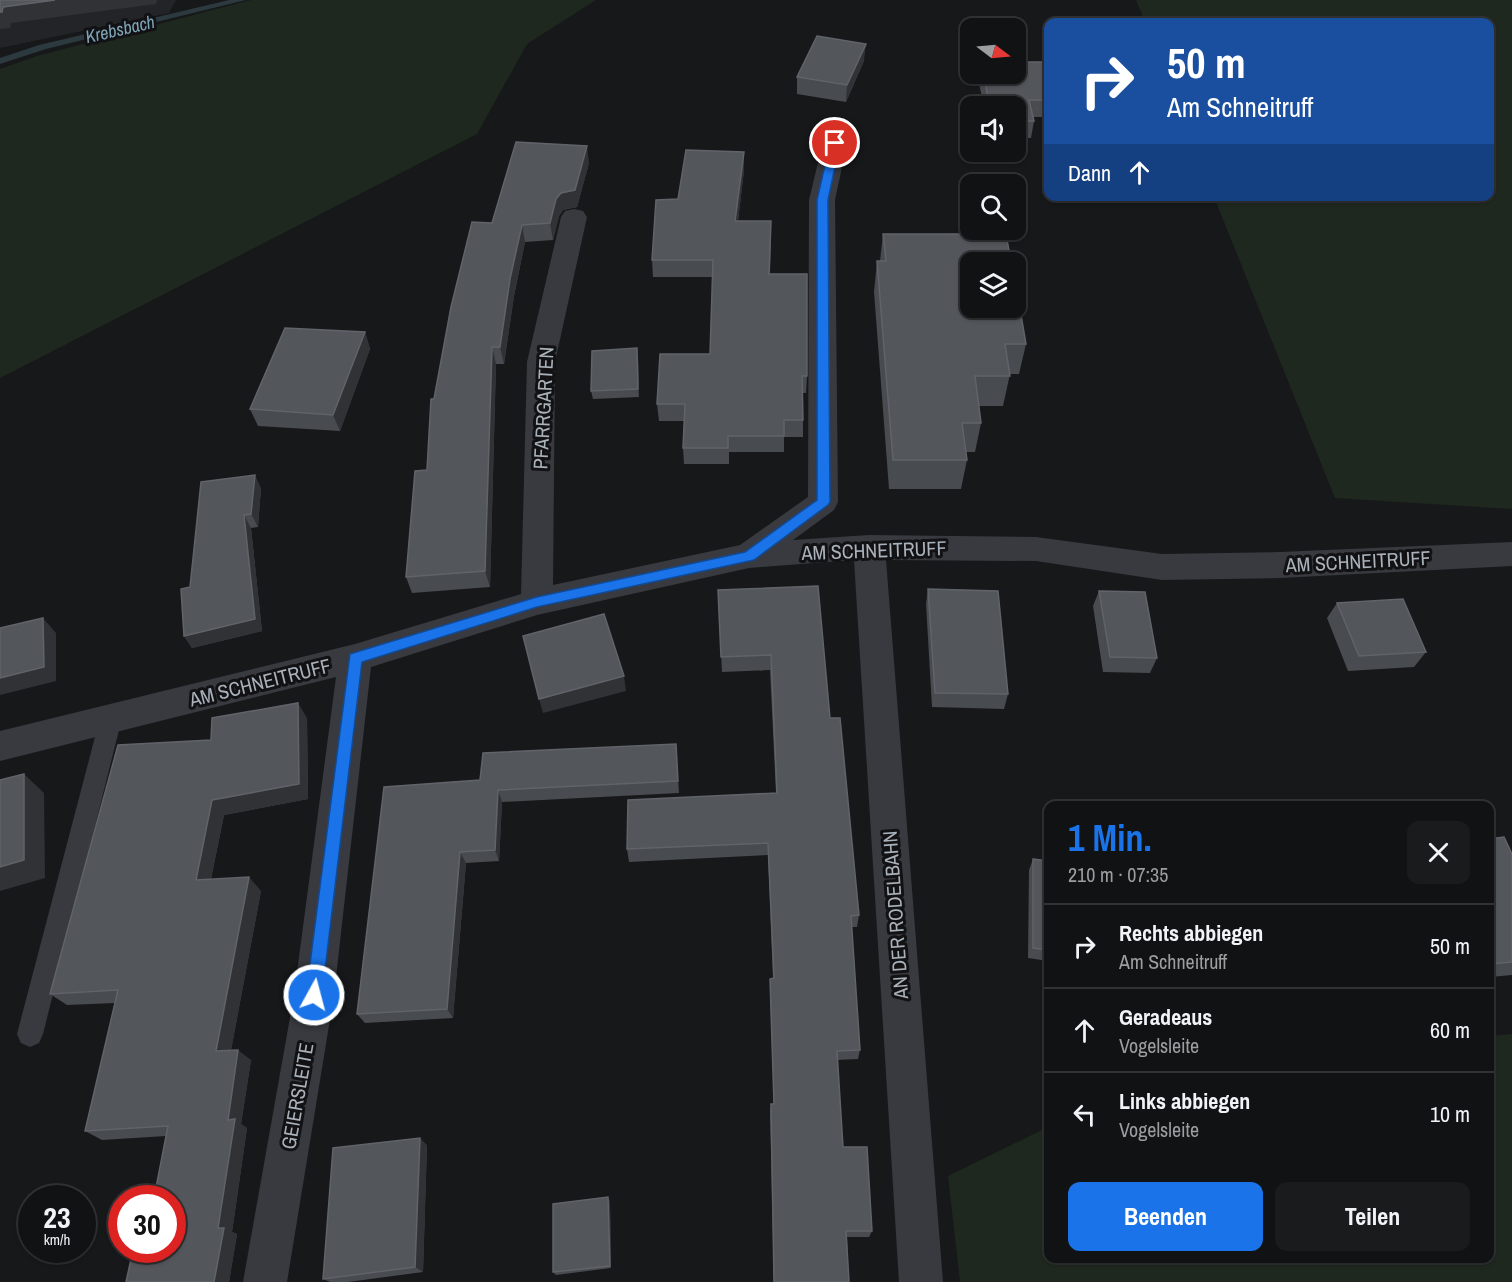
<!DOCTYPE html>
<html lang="de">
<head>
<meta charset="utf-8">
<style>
	body { margin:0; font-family:"Archivo Narrow",sans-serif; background:#1a1b1d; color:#f1f3f6; height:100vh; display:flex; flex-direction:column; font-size:22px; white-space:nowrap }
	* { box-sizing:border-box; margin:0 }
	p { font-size:20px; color:#9c9ea0 }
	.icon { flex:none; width:33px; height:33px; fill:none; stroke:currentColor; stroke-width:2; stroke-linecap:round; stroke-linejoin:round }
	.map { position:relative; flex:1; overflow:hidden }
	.panel { position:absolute; left:1044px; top:801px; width:450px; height:462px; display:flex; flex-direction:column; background:#111214; border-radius:12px; box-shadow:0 2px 4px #0004,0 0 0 2px #303234 }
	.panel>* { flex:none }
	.hud { position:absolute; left:1044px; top:18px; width:450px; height:183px; border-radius:12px; box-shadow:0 2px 4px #0004,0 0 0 2px #303234; background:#1a4fa0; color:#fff; overflow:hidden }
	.needle { width:39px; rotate:106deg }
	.fabs { position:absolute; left:960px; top:18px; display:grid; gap:12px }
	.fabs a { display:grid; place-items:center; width:66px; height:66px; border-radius:12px; background:#111214; box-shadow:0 2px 4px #0004,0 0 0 2px #303234; font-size:30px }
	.speed { position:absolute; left:18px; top:1185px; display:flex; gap:12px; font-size:30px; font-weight:700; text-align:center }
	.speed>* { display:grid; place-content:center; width:78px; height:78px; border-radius:50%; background:#111214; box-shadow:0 2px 4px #0004,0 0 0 2px #303234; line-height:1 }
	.speed small { font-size:15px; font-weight:400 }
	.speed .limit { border:9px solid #d22; background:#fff; color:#111 }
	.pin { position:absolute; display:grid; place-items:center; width:51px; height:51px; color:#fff; margin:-26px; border:3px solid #fff; border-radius:50%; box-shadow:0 2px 6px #0007 }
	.me { position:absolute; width:66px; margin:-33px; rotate:7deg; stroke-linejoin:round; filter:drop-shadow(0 0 4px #0008) }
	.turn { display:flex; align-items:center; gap:21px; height:126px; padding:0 24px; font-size:27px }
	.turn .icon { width:78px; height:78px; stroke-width:2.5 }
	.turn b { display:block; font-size:42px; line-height:51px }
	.then { display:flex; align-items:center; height:57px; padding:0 24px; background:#0003; gap:12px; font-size:22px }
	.round { display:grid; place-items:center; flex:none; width:63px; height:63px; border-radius:12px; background:#1a1b1d }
	.summary { display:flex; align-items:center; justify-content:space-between; height:102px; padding:0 24px }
	h1 { font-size:36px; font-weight:700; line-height:45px; color:#1a73e8 }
	.action { display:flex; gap:12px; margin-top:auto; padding:12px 24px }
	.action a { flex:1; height:69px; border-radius:12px; background:#1a73e8; color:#fff; font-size:24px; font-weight:700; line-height:69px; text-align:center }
	.action a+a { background:#1a1b1d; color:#f1f3f6 }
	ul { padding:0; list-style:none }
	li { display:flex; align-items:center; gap:18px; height:84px; padding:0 24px; border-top:2px solid #303234 }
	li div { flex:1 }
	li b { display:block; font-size:22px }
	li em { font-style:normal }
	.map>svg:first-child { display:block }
</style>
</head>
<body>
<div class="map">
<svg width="1512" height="1282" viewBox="0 0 1512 1282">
	<rect width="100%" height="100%" fill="#17181a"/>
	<path fill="#232427" d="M0,0h176l-7,13 -169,35z"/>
	<path fill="#1f281f" d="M251,0h345l-69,44 -50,90 -477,244v-309l37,-13z
		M1136,0h376v509l-177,-11 -121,-301 276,-1v-174h-345z
		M1512,1034v248h-552l-12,-106 100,-49v131h442v-222z"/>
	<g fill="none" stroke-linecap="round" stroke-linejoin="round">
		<path fill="#2c393e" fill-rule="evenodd" d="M229,0h17l-200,49 -46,15v-6l39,-13z"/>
		<path fill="#383a3f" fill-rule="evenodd" d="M111,709l8,2 3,7 -79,316 -4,9 -9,4 -9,-4 -4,-9 83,-316 3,-7z"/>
		<path fill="#383a3f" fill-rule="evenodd" d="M839,118l8,2 4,5 -16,75 3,302 -4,8 -41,30 76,-5 167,2 126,17 118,-2 232,-10v24l-232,12 -118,2 -126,-19 -150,-1 57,722h-44l-45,-722 -105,8 -212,47 -166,52 -37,328 -47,287h-44l51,-287 42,-318 -336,84v-30l355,-87 166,-50 6,-232 34,-145 4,-6 9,-2 9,2 4,6 -32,145 -2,223 187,-40 68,-48 1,-297 18,-75 4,-5z"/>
	</g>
	<path fill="#484b4f" d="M864,61l-18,41 -49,-8v-17z
		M979,74h37l32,11v32h-15l1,4 -3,17h-15v-32h-32l-6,-27z
		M744,152v18l-6,51 33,17 -1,36 37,102 -1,17h-3v44h-19v15h-55v12h-45l-1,-16 1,-27h-25l-2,-17 53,-50 3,-77h-60l-1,-17z
		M589,163l-12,44 -14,3 -4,6 -6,24 -28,2 -11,54 -10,68h-8l-6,223 -78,6 -6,-16 21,-107 7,-71 58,-176z
		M883,234l143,110 -7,30h-9l-7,32h-24l2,17 -6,29h-9l1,8 -6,29h-72l-15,-197 3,-31h3z
		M365,332l5,17 -30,82 -82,-5 -8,-17z
		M638,357l1,40 -46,2 -2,-8z
		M261,488l-3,39 -7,1 11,103 -70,17 -8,-12 6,-49z
		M928,589l80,105 -4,15 -72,-2 -6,-103z
		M718,590l112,128 29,197 -2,12h-6l9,123 -2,9 -21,1 6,87 29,84 -3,6h-22l2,45h-75l-4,-170 1,-8h3l-4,-115v-10h3l-5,-124 -139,7 -2,-13 149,-56 -6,-123 -48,2z
		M1099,591l58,67 -7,15 -47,-1 -10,-66z
		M1337,603l89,49 -12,15 -66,4 -21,-53z
		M307,718l1,81 -84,16 -13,64 50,12 -30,159 20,10 -10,64 6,4 -15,104 5,2 -8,48h-103l46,-32 -6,-114 -64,4 -17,-9 30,-128 -48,2 -17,-11 161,-254z
		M676,744l3,49 -177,9 -3,59 -33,2 -13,155 -88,5 -8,-9 123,-234z
		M1490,839l22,15v121l-22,2z
		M1033,859l15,2v100l-20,-3 1,-88z
		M427,1145l-4,127 -75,10h-18l-7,-3z
		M610,1201l1,67 -55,7 -3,-3z"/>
	<path fill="#303235" d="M55,0h102l-1,4 -145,19 -1,5 -10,1v-17l3,-5z
		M866,44l-2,17 -18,41 1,-17z
		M587,146l2,17 -12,44 -14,3 -4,6 -6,24 -3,-17 6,-24z
		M744,152v18l-8,68 -1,-17z
		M522,225l3,17 -11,54 -10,68 -4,-17 10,-68z
		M365,332l5,17 -30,82 -7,-16z
		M492,347l4,17 -6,223 -5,-16z
		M637,348l1,9 1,40 -1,-8z
		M255,475l6,13 -3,39 -7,-13z
		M244,515l7,13 11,103 -70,17 -8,-12z
		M43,618l13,15v48l-56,14v-17z
		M624,676l2,15 -83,22 -4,-14z
		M298,703l9,15 1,81 -84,16 -16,78 -12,-13 16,-80z
		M24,774l20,19 1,85 -45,13v-24z
		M498,790l4,12 -3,59 -4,-11z
		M460,852l6,11 -13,155 -6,-9z
		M249,877l12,14 -32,170 -13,-10z
		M238,1050l13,10 -10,64 6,4 -15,104 5,2 -8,48h-15l14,-162z
		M420,1138l7,7 -4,127 -8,-5z
		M608,1197l2,4 1,67 -1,-2z"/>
	<path fill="#53565b" stroke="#60646a" stroke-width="1.5" d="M0,0h55l-52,7 -1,5h-2z
		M817,36l49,8 -19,41 -50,-8z
		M1016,62h27l5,23v15h-19l5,21h-18v-15h-26l-7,-32h33z
		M516,142l71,4 -12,44 -14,3 -5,6 -6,24 -28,2 -12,54 -10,68h-8l-7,224 -79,6 9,-106 12,-1 4,-71h3l17,-92 21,-85 20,1z
		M686,150l58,2 -9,69h36l-2,53h38v102h-5l1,44h-19v16h-56v12h-45l2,-44h-28l3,-50h50l3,-94h-61l4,-60 22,-1z
		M883,234h123l5,28h-41v46h46v-22l10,58h-21l5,32h-35l6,47h-19l5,37h-74l-16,-199h9z
		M285,328l80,4 -32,83 -83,-6z
		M637,348l1,41 -47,2 1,-40z
		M255,475l-4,39 -7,1 11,104 -71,17 -3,-47 9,-2 11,-105z
		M818,586l12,132h10l19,197 -8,1 9,134 -23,1 6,96h24l5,84h-26l3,51h-75l-3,-178h3l-4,-125 4,-1 -6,-135 -141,6 1,-49 149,-7 -6,-138 -50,2 -3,-67z
		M928,589l70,2 10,103 -73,-1z
		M1099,591l46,1 12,66 -47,-1z
		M1403,599l23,53 -67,4 -22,-53z
		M604,614l20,62 -85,23 -16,-63z
		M43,618l1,49 -44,11v-50z
		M298,703l1,81 -87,16 -16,80 53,-3 -33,174 22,-1 -10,70 7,-1 -17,109h6l-10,54h-88l7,-32h39v-52h-18l14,-72 -83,5 33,-141 -68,4 68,-249 93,-5 1,-22z
		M676,744l2,37 -180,9 -3,60 -35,2 -13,157 -90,5 27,-227 96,-7 3,-27z
		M24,774v86l-24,7v-87z
		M1504,837l8,17v108l-22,2v-125z
		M1033,859l15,2v89l-15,-2z
		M420,1138l-5,129 -92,12 10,-131z
		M608,1197l2,69 -57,6v-68z"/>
	<path fill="#1a73e8" stroke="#114b97" stroke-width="1.5" d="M835,140l5,3 -12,57 2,302 -2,3 -74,55 -217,47 -175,55 -40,333 -2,6 -6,2 -6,-2 -2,-6 44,-341 187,-57 208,-45 72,-52v-300l13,-57z"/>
	<g text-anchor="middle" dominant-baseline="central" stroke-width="6" stroke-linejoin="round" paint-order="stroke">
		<g font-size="18" font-style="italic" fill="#7ea5b7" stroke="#121215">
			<text transform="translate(120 29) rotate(-13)">Krebsbach</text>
		</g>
		<g font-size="20" fill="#a9b1ba" stroke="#121215">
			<text transform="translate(543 408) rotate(-87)">PFARRGARTEN</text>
			<text transform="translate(874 550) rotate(-2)">AM SCHNEITRUFF</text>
			<text transform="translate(1358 561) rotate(-3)">AM SCHNEITRUFF</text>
			<text transform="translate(260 682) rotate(-14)">AM SCHNEITRUFF</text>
			<text transform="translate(895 915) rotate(-94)">AN DER RODELBAHN</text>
			<text transform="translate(297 1096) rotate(-80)">GEIERSLEITE</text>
		</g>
	</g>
</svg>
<div class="fabs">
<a><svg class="needle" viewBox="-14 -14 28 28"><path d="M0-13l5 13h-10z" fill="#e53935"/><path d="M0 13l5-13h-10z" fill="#9c9ea0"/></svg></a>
<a><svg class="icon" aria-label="sound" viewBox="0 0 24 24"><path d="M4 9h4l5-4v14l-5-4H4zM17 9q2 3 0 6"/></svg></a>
<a><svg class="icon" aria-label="search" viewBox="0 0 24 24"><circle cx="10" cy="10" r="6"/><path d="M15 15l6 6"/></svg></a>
<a><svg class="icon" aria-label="layers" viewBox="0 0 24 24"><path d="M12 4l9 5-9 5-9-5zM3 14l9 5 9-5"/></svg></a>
</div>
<div class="speed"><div>23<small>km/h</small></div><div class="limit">30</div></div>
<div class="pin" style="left:835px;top:143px;background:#d93025"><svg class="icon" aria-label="arrive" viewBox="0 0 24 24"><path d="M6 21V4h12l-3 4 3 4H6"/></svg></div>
<svg class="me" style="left:314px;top:995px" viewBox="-20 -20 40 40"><circle r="17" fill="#1a73e8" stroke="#fff" stroke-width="3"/><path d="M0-11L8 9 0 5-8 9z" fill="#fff"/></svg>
<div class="hud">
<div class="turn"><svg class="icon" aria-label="right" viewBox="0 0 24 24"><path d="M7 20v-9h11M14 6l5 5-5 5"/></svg><div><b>50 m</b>Am Schneitruff</div></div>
<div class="then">Dann<svg class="icon" aria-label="ahead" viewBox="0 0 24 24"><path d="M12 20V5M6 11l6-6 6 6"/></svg></div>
</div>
<section class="panel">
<div class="summary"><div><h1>1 Min.</h1><p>210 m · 07:35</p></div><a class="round"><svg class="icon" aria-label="close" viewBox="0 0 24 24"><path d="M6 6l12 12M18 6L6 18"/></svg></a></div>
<ul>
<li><svg class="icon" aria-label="right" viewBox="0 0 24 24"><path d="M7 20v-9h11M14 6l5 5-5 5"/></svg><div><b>Rechts abbiegen</b><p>Am Schneitruff</p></div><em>50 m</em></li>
<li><svg class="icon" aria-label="ahead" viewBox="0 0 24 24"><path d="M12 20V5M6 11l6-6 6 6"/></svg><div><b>Geradeaus</b><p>Vogelsleite</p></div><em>60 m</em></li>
<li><svg class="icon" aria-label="left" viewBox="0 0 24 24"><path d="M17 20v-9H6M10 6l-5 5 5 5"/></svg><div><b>Links abbiegen</b><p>Vogelsleite</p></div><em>10 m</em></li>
</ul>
<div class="action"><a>Beenden</a><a>Teilen</a></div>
</section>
</div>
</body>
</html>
